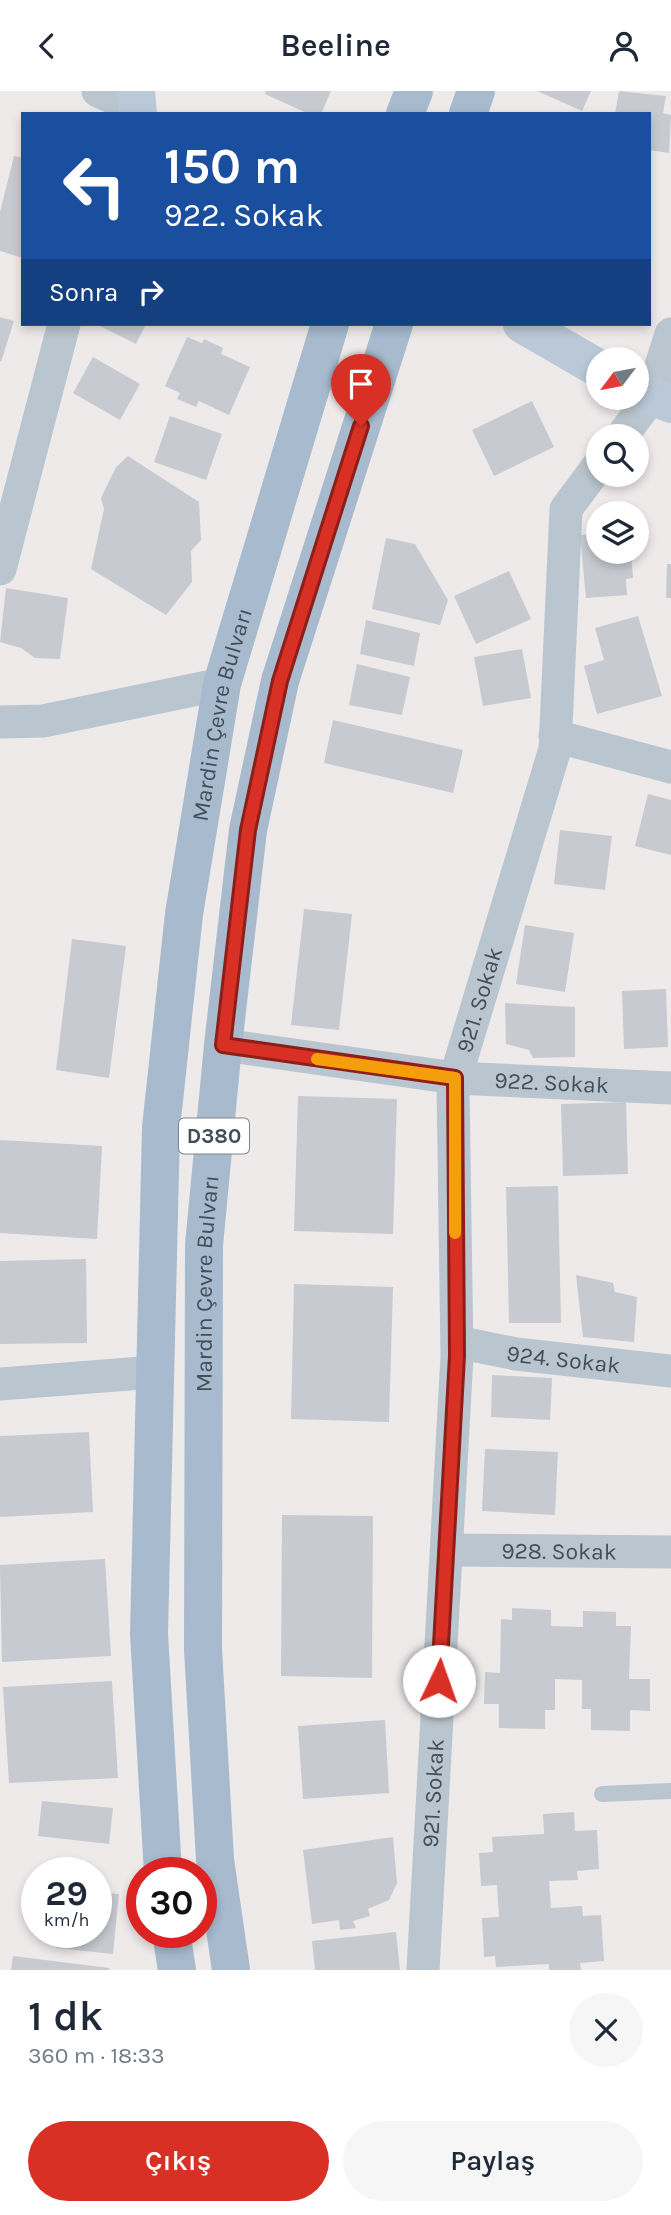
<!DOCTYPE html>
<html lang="tr">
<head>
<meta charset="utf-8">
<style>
	body { margin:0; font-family:Karla,sans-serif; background:#f6f6f7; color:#1f2937; height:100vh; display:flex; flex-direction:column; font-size:26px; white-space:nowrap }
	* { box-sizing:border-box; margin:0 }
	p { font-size:23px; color:#747a83 }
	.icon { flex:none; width:38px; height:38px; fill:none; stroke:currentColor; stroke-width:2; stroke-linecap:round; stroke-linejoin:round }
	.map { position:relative; height:1879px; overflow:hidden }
	.side { display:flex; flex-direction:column; background:#fff; flex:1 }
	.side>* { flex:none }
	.top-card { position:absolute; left:21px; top:21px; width:630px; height:214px; border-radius:0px; box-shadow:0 4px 10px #0003; background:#1a4fa0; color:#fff; overflow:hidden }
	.needle { width:46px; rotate:238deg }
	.buttons { position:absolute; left:586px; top:256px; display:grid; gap:14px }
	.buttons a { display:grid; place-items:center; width:63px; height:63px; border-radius:50%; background:#fff; box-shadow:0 4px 10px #0003; font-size:35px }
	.speed { position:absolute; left:21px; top:1766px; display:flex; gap:14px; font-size:35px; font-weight:700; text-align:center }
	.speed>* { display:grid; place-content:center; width:91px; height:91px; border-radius:50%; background:#fff; box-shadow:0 4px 10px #0003; line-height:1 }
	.speed small { font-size:18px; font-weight:400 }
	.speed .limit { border:10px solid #d22; background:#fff; color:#111 }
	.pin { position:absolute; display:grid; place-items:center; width:60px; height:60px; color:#fff; margin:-72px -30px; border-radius:50% 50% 50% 0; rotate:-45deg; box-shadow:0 0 7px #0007 }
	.pin .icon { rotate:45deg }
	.me { position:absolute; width:77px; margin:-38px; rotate:3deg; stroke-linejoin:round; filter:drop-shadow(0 0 5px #0008) }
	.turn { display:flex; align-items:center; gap:24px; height:147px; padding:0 28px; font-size:32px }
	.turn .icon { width:91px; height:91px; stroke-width:2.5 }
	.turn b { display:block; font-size:49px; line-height:60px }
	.then { display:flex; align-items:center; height:66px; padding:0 28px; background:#0003; gap:14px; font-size:26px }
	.round { display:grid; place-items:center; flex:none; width:74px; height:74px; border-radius:37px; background:#f6f6f7 }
	.summary { display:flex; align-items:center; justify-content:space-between; height:119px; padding:0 28px }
	h1 { font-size:42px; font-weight:600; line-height:52px }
	.primary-button { display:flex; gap:14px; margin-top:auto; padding:14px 28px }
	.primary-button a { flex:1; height:80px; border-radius:42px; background:#d93025; color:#fff; font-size:28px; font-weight:600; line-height:80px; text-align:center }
	.primary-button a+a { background:#f6f6f7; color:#1f2937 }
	header { display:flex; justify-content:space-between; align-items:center; height:91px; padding:0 28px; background:#fff; font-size:32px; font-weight:600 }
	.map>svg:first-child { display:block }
</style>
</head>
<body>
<header><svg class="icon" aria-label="back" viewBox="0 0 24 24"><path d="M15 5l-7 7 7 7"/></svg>Beeline<svg class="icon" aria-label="person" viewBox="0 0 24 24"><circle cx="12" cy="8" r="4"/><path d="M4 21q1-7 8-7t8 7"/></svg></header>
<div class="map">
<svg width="671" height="1879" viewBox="0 0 671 1879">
	<rect width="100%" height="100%" fill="#eeeaea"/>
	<path fill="#c7cad1" d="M266,0h65l-10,23h-12l-44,-20z
		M537,0h54l-9,20z
		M619,0l47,5 -3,17 8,2 -2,38 -20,-3v-36h-34z
		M14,65l9,2v100l-23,-7v-39z
		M0,226l14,4 -13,41 -1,-1z
		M96,233h50l-10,20z
		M187,246l15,6 2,-4 19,9 -2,6 29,13 -21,48 -30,-14 -3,6 -19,-8 3,-6 -15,-7z
		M93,266l47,27 -20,36 -47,-27z
		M532,310l22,46 -60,29 -22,-46z
		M170,325l52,18 -16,46 -52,-18z
		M128,365l71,46 2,38 -10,11 1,31 -26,33 -75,-46 13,-60 -3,-11 15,-31z
		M598,443v17h33l2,27 -7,1 1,16 -41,3 -6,-63z
		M386,447l29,6 33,56 -8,25 -68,-16z
		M667,473h4v34h-5z
		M509,480l22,48 -55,25 -22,-48z
		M6,497l62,10 -8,61 -25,-1 -14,-10 -21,-6z
		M638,525l24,80 -65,18 -13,-48 20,-6 -9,-32z
		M366,529l54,13 -6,33 -54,-12z
		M522,558l9,49 -48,8 -9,-49z
		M357,573l53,13 -8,38 -53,-10z
		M333,629l130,30 -10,43 -129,-30z
		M648,703l23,6v55l-36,-9z
		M560,739l52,6 -7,54 -51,-6z
		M304,818l48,5 -13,116 -48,-5z
		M525,834l49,8 -9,59 -49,-8z
		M72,848l54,7 -17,132 -53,-8z
		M666,898l2,58 -44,2 -2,-58z
		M505,912l70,4v50l-42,1 -4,-8 -23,-6z
		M298,1005l99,3 -4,135 -99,-3z
		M626,1011l2,72 -65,2 -2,-72z
		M0,1049l102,6 -5,93 -97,-6z
		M558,1095l3,137h-52l-3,-136z
		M86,1168l1,84 -87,1v-83z
		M576,1184l37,8 2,9 22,5 -3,45 -51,-5z
		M294,1193l99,3 -4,135 -98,-3z
		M492,1284l60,3 -2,42 -59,-3z
		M89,1341l4,80 -93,5v-81z
		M485,1358l73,3 -3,63 -73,-4z
		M282,1424l91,1 -1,162 -91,-2z
		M105,1468l6,97 -109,6 -2,-97z
		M512,1517l39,2v16l32,1v-16l33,1v14h15l-2,53h21v32l-20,-1v21l-39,-1v-21h-9v-29l-27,-1v31h-10v19l-46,-1v-24h-15l1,-32 15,1 1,-54 11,1z
		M112,1590l6,97 -109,5 -6,-96z
		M385,1629l4,73 -86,6 -5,-73z
		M42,1710l71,7 -4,36 -71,-8z
		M574,1721l1,19 22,-1 2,39 -22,2 1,9 -29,1 2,27 31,-2 1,10 18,-1 3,46 -24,2 1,7h-32v-6l-53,3 -1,-11 -11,1 -2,-39 17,-1 -2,-32 -16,1 -2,-33 14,-1 -1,-15 52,-3 -1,-20z
		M393,1746l4,46 -8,17 -21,9 2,7 -17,5 3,7 -16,2 -1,-10 -27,4 -9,-74z
		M96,1801l23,2 -6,60 -57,-6 1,-16h39z
		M396,1841l4,38h-85l-3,-29z
		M13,1865l96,12v2h-98z"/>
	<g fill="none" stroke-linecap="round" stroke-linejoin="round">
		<path stroke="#bac6cf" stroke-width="16" d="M602,1703l69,-3"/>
		<g stroke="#bac6cf" stroke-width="33">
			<path d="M98,0l38,17 -3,6"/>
			<path d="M622,345l29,-39 20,-63"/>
			<path d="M0,478l64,-245"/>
			<path d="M0,631l43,-1 179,-37"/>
			<path d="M555,645l116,31"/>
			<path id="s1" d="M223,954l232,33 216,10"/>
			<path id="s2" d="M457,1251l59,12 155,17"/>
			<path d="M0,1293l155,-12"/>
			<path id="s3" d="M447,1459l224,2"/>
			<path id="s4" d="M423,1879l34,-614 -4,-270 102,-337 11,-240 32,-43"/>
		</g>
		<path stroke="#bbc8d7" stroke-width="38" d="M136,0l2,23
			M522,233l76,44
			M637,299l34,14"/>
		<g stroke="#a7bace" stroke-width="38">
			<path d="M405,23l9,-23"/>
			<path d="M468,23l8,-23"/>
			<path id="s5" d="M163,1782l-14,-239 12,-506 23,-214 38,-230 108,-360"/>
			<path d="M171,1841l6,38"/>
			<path id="s6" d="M231,1879l-16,-110 -12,-211 1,-404 19,-200 25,-215 32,-149 114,-357"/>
		</g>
	</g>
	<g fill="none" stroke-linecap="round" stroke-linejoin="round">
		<defs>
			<path id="route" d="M361,335l-81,255 -32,149 -25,215 232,33 2,278 -18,325"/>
		</defs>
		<use href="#route" stroke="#8d1f18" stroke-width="18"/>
		<use href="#route" stroke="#d93025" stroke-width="12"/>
		<path stroke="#f59e0b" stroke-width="12" d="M317,968l138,19v155"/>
	</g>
	<g text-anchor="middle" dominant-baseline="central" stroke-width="5" stroke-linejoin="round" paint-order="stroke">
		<rect fill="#fff" stroke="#7b838c" stroke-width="2" x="179" y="1027.5" width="70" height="35" rx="5"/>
		<g font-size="21" font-weight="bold" fill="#424e5a">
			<text x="214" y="1045">D380</text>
		</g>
		<g font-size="23" fill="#424e5a" stroke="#fff">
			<text stroke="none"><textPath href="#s5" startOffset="1164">Mardin Çevre Bulvarı</textPath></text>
			<text stroke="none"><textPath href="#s4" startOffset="975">921. Sokak</textPath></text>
			<text stroke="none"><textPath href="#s1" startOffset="331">922. Sokak</textPath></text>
			<text stroke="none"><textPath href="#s6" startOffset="688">Mardin Çevre Bulvarı</textPath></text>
			<text stroke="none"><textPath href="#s2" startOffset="108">924. Sokak</textPath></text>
			<text stroke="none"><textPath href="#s3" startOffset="112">928. Sokak</textPath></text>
			<text stroke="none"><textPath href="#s4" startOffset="177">921. Sokak</textPath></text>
		</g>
	</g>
</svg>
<div class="buttons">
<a><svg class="needle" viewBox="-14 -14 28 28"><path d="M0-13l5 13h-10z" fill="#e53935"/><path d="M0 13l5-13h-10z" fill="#747a83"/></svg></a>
<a><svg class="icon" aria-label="search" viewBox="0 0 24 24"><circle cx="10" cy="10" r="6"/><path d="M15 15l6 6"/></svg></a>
<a><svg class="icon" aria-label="layers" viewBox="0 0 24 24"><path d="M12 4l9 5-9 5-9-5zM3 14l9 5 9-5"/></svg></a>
</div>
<div class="speed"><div>29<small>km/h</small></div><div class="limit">30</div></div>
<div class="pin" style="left:361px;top:335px;background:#d93025"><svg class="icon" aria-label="arrive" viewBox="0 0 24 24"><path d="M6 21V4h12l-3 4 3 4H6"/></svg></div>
<svg class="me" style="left:439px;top:1590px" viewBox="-20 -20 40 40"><circle r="19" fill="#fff"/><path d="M0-13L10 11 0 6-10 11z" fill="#d93025"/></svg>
<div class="top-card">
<div class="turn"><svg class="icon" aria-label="left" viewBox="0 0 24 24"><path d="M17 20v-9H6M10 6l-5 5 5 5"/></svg><div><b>150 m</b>922. Sokak</div></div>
<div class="then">Sonra<svg class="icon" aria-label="right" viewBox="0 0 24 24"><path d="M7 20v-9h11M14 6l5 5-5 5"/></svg></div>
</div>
</div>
<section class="side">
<div class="summary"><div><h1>1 dk</h1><p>360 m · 18:33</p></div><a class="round"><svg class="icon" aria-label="close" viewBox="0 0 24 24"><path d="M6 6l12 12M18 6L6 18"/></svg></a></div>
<div class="primary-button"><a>Çıkış</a><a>Paylaş</a></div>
</section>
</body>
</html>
